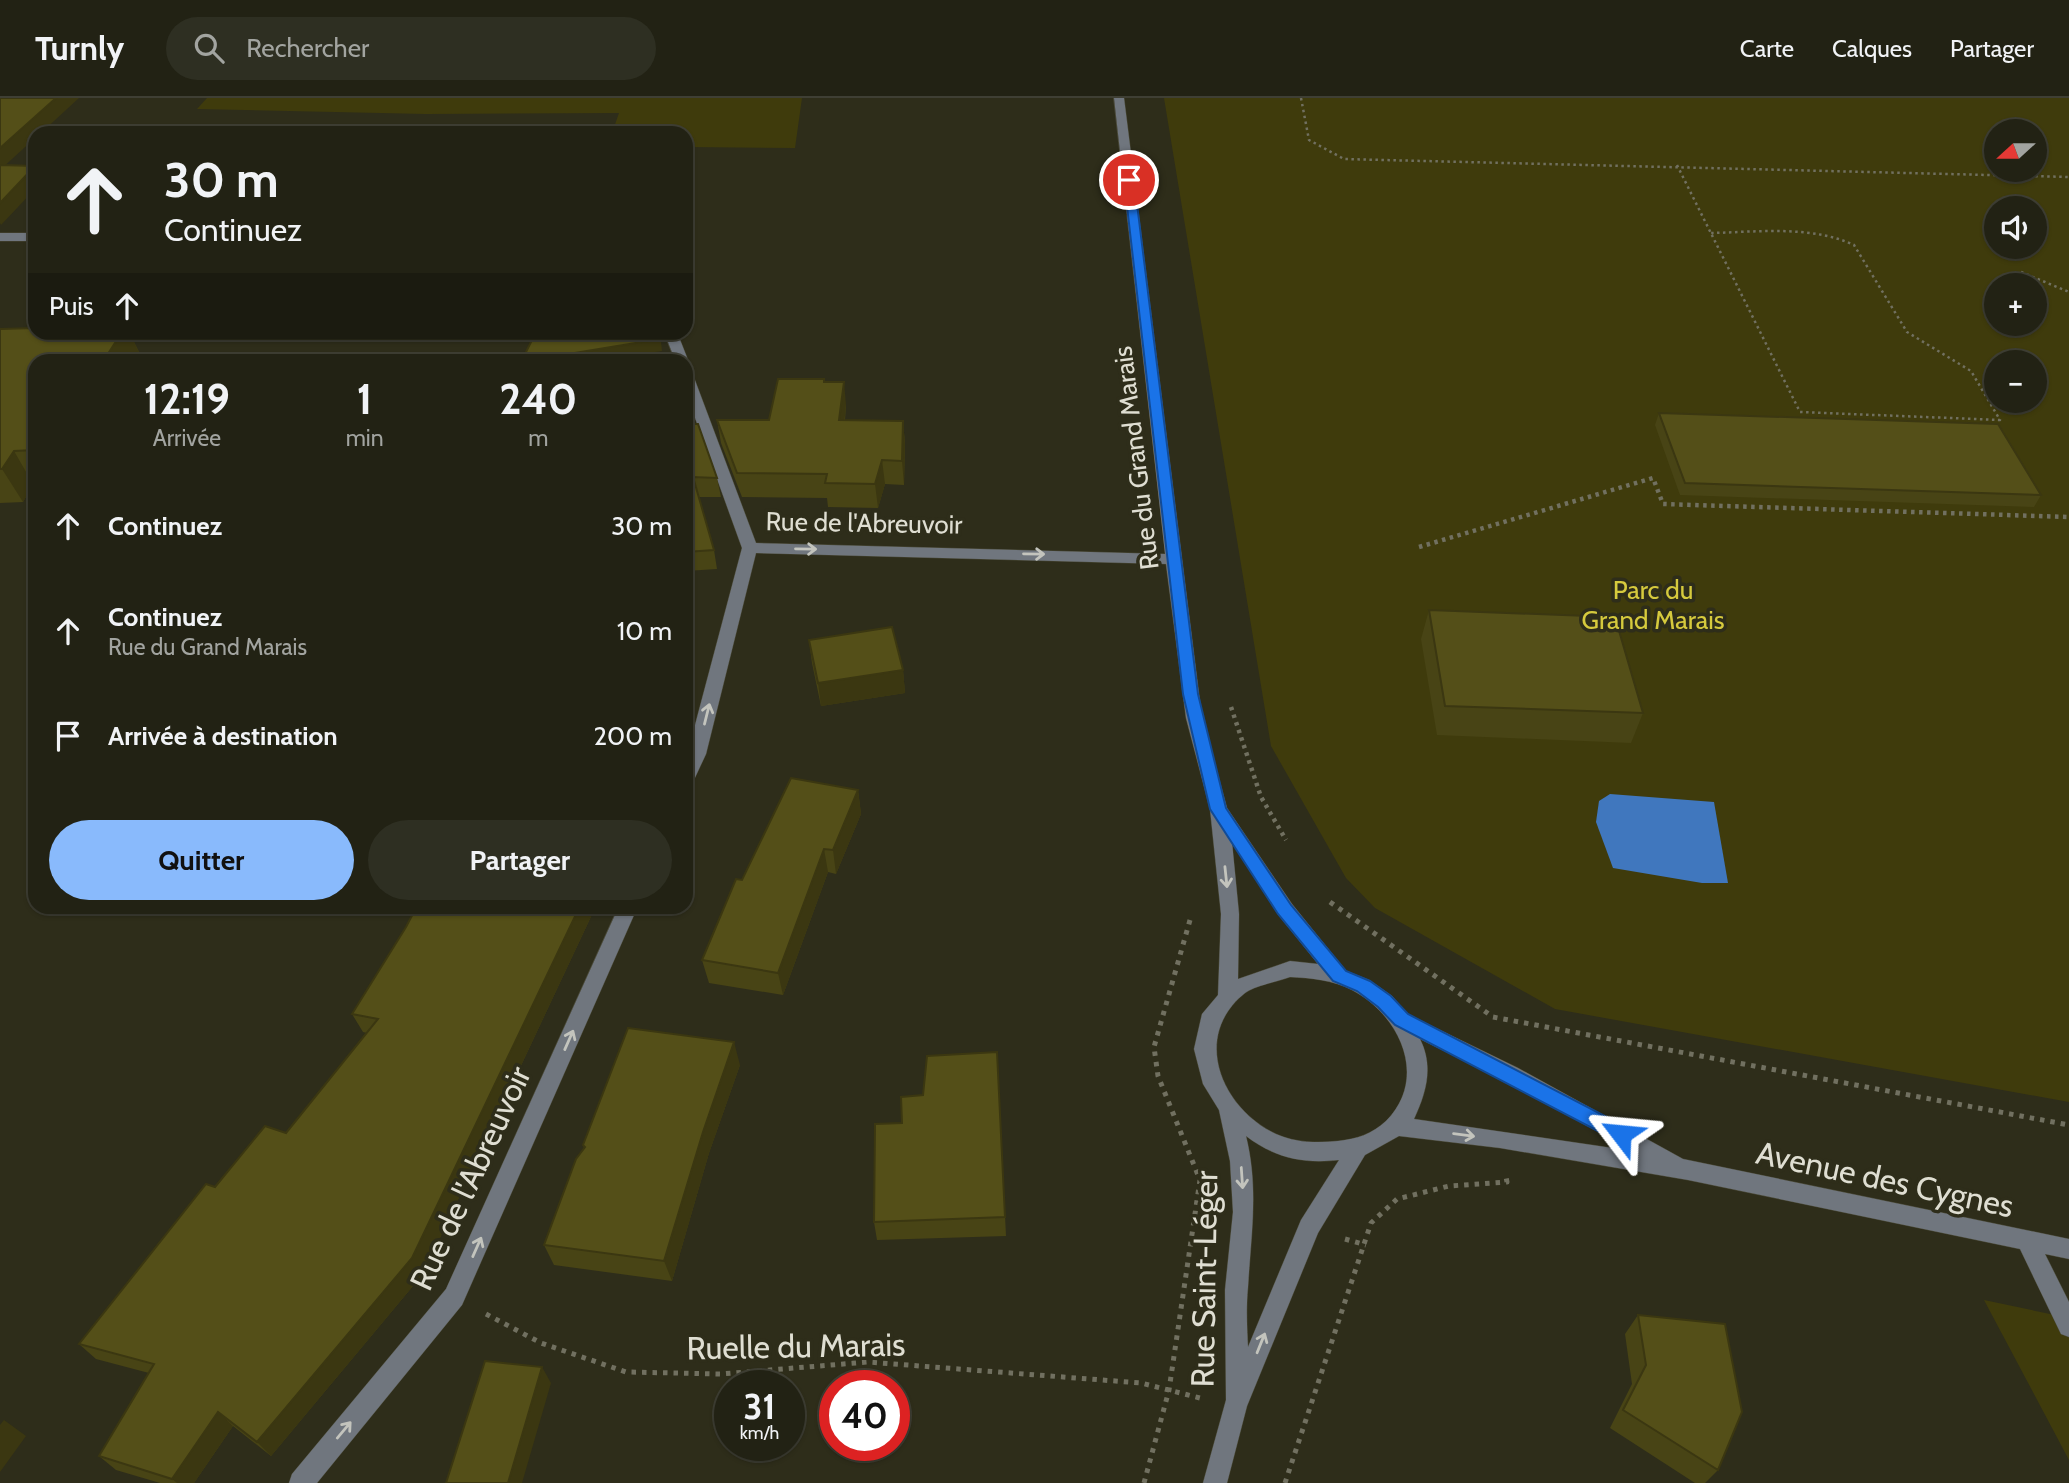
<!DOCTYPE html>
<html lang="fr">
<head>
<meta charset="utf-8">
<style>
	body { margin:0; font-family:Cabin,sans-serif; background:#2e2f22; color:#f1f3f6; height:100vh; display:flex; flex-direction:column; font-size:26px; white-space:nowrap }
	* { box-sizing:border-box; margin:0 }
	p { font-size:23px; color:#a2a4a0 }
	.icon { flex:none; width:38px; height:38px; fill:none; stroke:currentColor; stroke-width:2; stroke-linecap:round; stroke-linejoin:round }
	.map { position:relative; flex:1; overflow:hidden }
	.drawer { position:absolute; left:28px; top:256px; width:665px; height:560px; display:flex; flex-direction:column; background:#222214; border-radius:21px; box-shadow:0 2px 5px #0004,0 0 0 2px #3f3f34 }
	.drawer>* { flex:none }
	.guide { position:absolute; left:28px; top:28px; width:665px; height:214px; border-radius:21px; box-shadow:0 2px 5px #0004,0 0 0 2px #3f3f34; background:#222214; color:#f1f3f6; overflow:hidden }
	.needle { width:46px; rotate:249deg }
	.fabs { position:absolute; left:1984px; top:21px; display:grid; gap:14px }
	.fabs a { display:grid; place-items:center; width:63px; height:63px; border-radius:50%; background:#222214; box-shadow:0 2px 5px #0004,0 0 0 2px #3f3f34; font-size:35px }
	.speed { position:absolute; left:714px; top:1272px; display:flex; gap:14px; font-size:35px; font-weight:700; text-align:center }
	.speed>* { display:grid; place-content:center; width:91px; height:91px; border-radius:50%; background:#222214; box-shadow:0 2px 5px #0004,0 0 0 2px #3f3f34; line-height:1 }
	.speed small { font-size:18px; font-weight:400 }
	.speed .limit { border:10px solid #d22; background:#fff; color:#111 }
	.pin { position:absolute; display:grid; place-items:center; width:60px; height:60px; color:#fff; margin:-30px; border:4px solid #fff; border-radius:50%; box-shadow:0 2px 7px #0007 }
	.me { position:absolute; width:77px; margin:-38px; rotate:299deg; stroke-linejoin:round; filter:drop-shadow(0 0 5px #0008) }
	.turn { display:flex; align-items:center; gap:24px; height:147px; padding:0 21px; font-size:32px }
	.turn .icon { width:91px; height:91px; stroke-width:2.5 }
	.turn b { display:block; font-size:49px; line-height:60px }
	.then { display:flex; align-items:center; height:66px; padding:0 21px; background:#0003; gap:14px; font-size:26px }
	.eta { display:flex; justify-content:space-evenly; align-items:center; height:119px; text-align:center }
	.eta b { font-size:42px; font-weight:700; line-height:49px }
	.primary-button { display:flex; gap:14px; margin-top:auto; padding:14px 21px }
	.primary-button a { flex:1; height:80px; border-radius:42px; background:#89bafc; color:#111; font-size:28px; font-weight:700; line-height:80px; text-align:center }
	.primary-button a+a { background:#2e2f22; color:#f1f3f6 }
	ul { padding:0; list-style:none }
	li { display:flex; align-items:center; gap:21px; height:105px; padding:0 21px }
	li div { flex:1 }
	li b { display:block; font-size:26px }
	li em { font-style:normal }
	header { display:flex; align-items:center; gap:42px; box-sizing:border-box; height:98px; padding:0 35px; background:#222214; border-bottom:2px solid #3f3f34 }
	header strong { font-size:33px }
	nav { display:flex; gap:38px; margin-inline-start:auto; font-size:24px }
	.search { width:490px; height:63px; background:#2e2f22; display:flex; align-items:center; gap:18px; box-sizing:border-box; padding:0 24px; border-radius:38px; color:#a2a4a0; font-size:26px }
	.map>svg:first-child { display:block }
</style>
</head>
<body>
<header>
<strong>Turnly</strong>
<div class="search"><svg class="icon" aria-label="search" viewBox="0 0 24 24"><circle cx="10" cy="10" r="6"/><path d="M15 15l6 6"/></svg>Rechercher</div>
<nav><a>Carte</a><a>Calques</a><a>Partager</a></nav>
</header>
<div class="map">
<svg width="2069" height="1385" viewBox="0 0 2069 1385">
	<rect width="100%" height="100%" fill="#2e2d1a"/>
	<path fill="#3f3b0c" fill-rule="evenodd" d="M207,0h595l-7,50 -109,-1v-14h-74l7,-20 -193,1 -229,-5z
		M1164,0h905v1004l-514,-93 -180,-101 -29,-30 -75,-132zM1997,33h38v39h-38zM1997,110h38v39h-38zM1997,187h38v39h-38zM1997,264h38v39h-38z
		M1984,1202l85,18v142z"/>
	<path fill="#4077be" d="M1610,696l104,8 14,81h-26l-89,-15 -17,-46 3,-21z"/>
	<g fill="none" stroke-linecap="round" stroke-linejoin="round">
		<defs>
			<path id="minor" d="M1114,0h10l78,620 25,90 65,96 54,67 23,9 23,16 15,18 111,54 165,91 386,80v20l-24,-5 24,48v35l-8,-3 -41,-85 -332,-69 -188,-32 -101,-12 -34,19 -47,78 -71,173 -20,77h-24l23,-83 -1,-110 8,-78 -3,-51 -11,-51 -16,-26 -9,-35 8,-35 16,-19 3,-81 -11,-105 -24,-91 -20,-154 -410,-11 -50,201 -14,30 -6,1v-26l56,-211 -56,-155v-22l7,4 63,168 409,11zM1232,744l46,72 40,50 -28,-3 -52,18 1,-65zM1290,879c21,1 43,3 62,13 48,25 77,88 34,131 -14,13 -29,18 -48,20 -21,2 -42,2 -62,-7 -55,-26 -85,-98 -31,-141 11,-8 32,-11 45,-16zM1420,941l84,41 129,71 -219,-32c12,-26 20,-52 6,-80zM1246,1038c29,22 57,28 93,24l-38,60 -53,127c-1,-19 -2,-40 0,-60 3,-53 11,-98 -2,-151z
				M0,135h35v8h-35z
				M664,234h13l11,28 -2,2 -11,-2z
				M619,808h19l-176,399 -145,178h-28l3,-9 154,-185z"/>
		</defs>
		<use href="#minor" stroke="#4a4937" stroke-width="1"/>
		<path stroke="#717060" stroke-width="2.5" stroke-dasharray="2.5 3.5" stroke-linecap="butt" d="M1301,0l8,42 35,19 725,18
			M1677,67l123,247 200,8 -29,-49 -64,-39 -53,-87c-43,-20 -97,-13 -143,-12
			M2021,174l48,20"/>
		<path stroke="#717060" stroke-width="4.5" stroke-dasharray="3.5 4.5" stroke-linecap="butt" d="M1419,449l234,-69 10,26 406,13
			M1231,609l30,90 25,43"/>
		<path stroke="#717060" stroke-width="5" stroke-dasharray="4.5 6" stroke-linecap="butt" d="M1330,804l163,115 576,108
			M1345,1141l21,6
			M486,1216l55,29 85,29 95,2 147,-12 273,21 59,15
			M1144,1385l25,-93 31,-210 -42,-104 -4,-29 36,-127
			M1285,1385l86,-260 26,-24 52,-13 58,-4 -1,-5"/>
		<use href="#minor" fill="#70767e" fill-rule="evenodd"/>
	</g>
	<path fill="#484415" d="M0,231l35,3h94l13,26 -1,2h-106v124h-2l-10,18 -23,1z
		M211,234h50l-1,2 -48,1z
		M825,284l21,23 -1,15 58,1 2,23 -1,41 -19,-1 -7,24 -50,-1 -1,-9 -85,-1 -21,-54 -4,-23h52z
		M1659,315l382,82 -7,12 -354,-12 -25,-70z
		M686,320l31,60 4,19h-23l16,53 3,19 -31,2z
		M1429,512l214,103 -12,30 -194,-8 -16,-96z
		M809,542l94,30 2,23 -84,13 -9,-43z
		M858,692l3,24 -25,60 -8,-2 -45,123 -74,-12 -7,-23 40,-80z
		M417,808h179l-173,368 -152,182 -38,-30 -39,57h-34l-44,-13 -17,-14 50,-83 -53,-14 -17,-15 136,-157 71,-54 81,-100 -4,-1 -11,-18 54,-87z
		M997,954l9,184 -129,4 -3,-18 28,-99 21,-28z
		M740,967l-31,88 -37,128 -118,-16 -10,-20 40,-97 -1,-3z
		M1638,1217l80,155 -13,13h-10l-85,-55 22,-44 -7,-50z"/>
	<path fill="#3b3711" d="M56,0h23l-38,35h-6v5l-35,32v-22z
		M35,69v22l-34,36 -1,-2v-20z
		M122,234h7l13,26 -1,2h-37z
		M660,234l2,19 -58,9h-72z
		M844,284l2,23 -4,39 -3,-24z
		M903,323l2,23 -1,41 -2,-24z
		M14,353l19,33 -10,18 -21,-33z
		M882,362l3,24 -7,24 -3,-24z
		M903,572l2,23 -84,13 -3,-23z
		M858,692l3,24 -25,60 -3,-24z
		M824,751l4,23 -45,123 -5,-22z
		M580,808h16l-173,368 -152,182 -14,-14z
		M734,944l6,23 -31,88 -37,128 -8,-20 39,-129z
		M542,1269l9,16 -29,100h-14z
		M218,1314l15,14 -39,57h-17l-5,-4z
		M4,1322l22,16 -26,36v-47z"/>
	<path fill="#544f18" stroke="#3b3711" stroke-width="2" d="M0,0h56l-56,50z
		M0,67l35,1 -35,37z
		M35,230v4h87l-18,28h-69v90l-21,1 -12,18h-2v-140z
		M536,234h123l1,7 -128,21h-10z
		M778,281h46v3h20l-5,38 64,1 -1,40 -20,-1 -7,24 -50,-1 2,-9 -90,-1 -20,-53h52z
		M1659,315l339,11 43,71 -356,-12z
		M686,320l7,6h5l19,54 -24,-1 21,73 -28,2z
		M1429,512l186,7 28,96 -198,-7z
		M892,529l11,43 -85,13 -9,-43z
		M791,680l67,12 -25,60 -9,-1 -46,124 -76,-13 34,-81 6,1z
		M417,808h163l-168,352 -155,184 -39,-30 -46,67 -73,-23 55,-92 -75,-20 127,-160 9,3 50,-61 21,7 92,-114 -26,-5 54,-87z
		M628,930l106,14 -31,90 -39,129 -120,-16 32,-86 9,-12 -2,-2z
		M997,954l8,165 -131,5 1,-98 27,-1 -1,-26 22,-2 4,-39z
		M1638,1217l87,9 17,88 -24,58 -95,-60 23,-45z
		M485,1263l57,6 -34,116h-62z"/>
	<defs><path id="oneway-shaft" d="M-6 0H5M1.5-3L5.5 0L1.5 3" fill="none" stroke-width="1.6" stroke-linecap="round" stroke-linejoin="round" transform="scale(1.75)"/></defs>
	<g stroke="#c3c4bd">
		<use href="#oneway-shaft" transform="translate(806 451) rotate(1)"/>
		<use href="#oneway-shaft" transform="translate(1034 456) rotate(1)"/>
		<use href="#oneway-shaft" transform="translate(707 616) rotate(-76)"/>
		<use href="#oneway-shaft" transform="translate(1226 779) rotate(84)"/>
		<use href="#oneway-shaft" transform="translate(569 942) rotate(-66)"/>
		<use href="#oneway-shaft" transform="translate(1464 1037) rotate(7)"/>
		<use href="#oneway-shaft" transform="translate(1242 1080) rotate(86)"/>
		<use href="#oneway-shaft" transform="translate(477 1149) rotate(-66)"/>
		<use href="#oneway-shaft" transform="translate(1261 1245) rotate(-68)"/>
		<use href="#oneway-shaft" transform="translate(344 1332) rotate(-50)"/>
	</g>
	<path fill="#1a73e8" stroke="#114b97" stroke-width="2" d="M1129,79l5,3 64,514 28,114 65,97 55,66 24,10 21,15 17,18 220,114 3,6 -3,6 -7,3 -6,-3 -220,-115 -17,-18 -21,-16 -24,-10 -55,-67 -68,-105 -27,-115 -59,-514z"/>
	<g text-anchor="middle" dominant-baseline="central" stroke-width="7" stroke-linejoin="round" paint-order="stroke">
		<g font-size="26" fill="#dfded2" stroke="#2e2d1a">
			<text transform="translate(1136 360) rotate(-97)">Rue du Grand Marais</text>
			<text transform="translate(864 425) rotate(1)">Rue de l'Abreuvoir</text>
		</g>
		<g font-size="26" fill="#d6ca3d" stroke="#2e2d1a">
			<text x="1653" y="492">Parc du<tspan x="1653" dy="30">Grand Marais</tspan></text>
		</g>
		<g font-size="32" fill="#dfded2" stroke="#2e2d1a">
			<text transform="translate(470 1080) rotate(-65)">Rue de l'Abreuvoir</text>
			<text transform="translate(1885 1081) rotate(12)">Avenue des Cygnes</text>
			<text transform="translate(1204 1181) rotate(-89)">Rue Saint-Léger</text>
			<text transform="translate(796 1248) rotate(-1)">Ruelle du Marais</text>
		</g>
	</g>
</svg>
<div class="fabs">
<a><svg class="needle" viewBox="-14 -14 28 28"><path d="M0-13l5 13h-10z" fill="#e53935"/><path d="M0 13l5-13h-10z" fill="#a2a4a0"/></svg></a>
<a><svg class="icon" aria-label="sound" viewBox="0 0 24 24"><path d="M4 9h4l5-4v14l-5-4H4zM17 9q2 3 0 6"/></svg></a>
<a>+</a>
<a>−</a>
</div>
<div class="speed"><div>31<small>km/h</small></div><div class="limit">40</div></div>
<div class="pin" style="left:1129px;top:82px;background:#d93025"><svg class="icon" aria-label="arrive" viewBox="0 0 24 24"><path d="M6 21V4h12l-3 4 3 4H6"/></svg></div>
<svg class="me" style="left:1621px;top:1036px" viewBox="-20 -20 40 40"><path d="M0-17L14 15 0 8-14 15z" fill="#1a73e8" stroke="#fff" stroke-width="4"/></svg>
<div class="guide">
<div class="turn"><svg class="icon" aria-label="ahead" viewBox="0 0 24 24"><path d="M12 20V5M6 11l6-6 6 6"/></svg><div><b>30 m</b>Continuez</div></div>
<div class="then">Puis<svg class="icon" aria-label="ahead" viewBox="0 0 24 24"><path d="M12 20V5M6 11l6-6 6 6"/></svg></div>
</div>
<section class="drawer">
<div class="eta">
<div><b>12:19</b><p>Arrivée</p></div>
<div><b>1</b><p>min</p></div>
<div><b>240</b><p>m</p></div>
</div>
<ul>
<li><svg class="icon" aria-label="ahead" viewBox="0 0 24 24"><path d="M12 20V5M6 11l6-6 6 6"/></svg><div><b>Continuez</b></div><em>30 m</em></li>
<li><svg class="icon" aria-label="ahead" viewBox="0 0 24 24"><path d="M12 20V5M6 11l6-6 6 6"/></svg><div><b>Continuez</b><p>Rue du Grand Marais</p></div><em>10 m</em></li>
<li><svg class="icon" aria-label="arrive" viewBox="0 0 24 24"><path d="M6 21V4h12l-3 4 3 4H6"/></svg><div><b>Arrivée à destination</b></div><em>200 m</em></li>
</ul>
<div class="primary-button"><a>Quitter</a><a>Partager</a></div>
</section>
</div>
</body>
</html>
